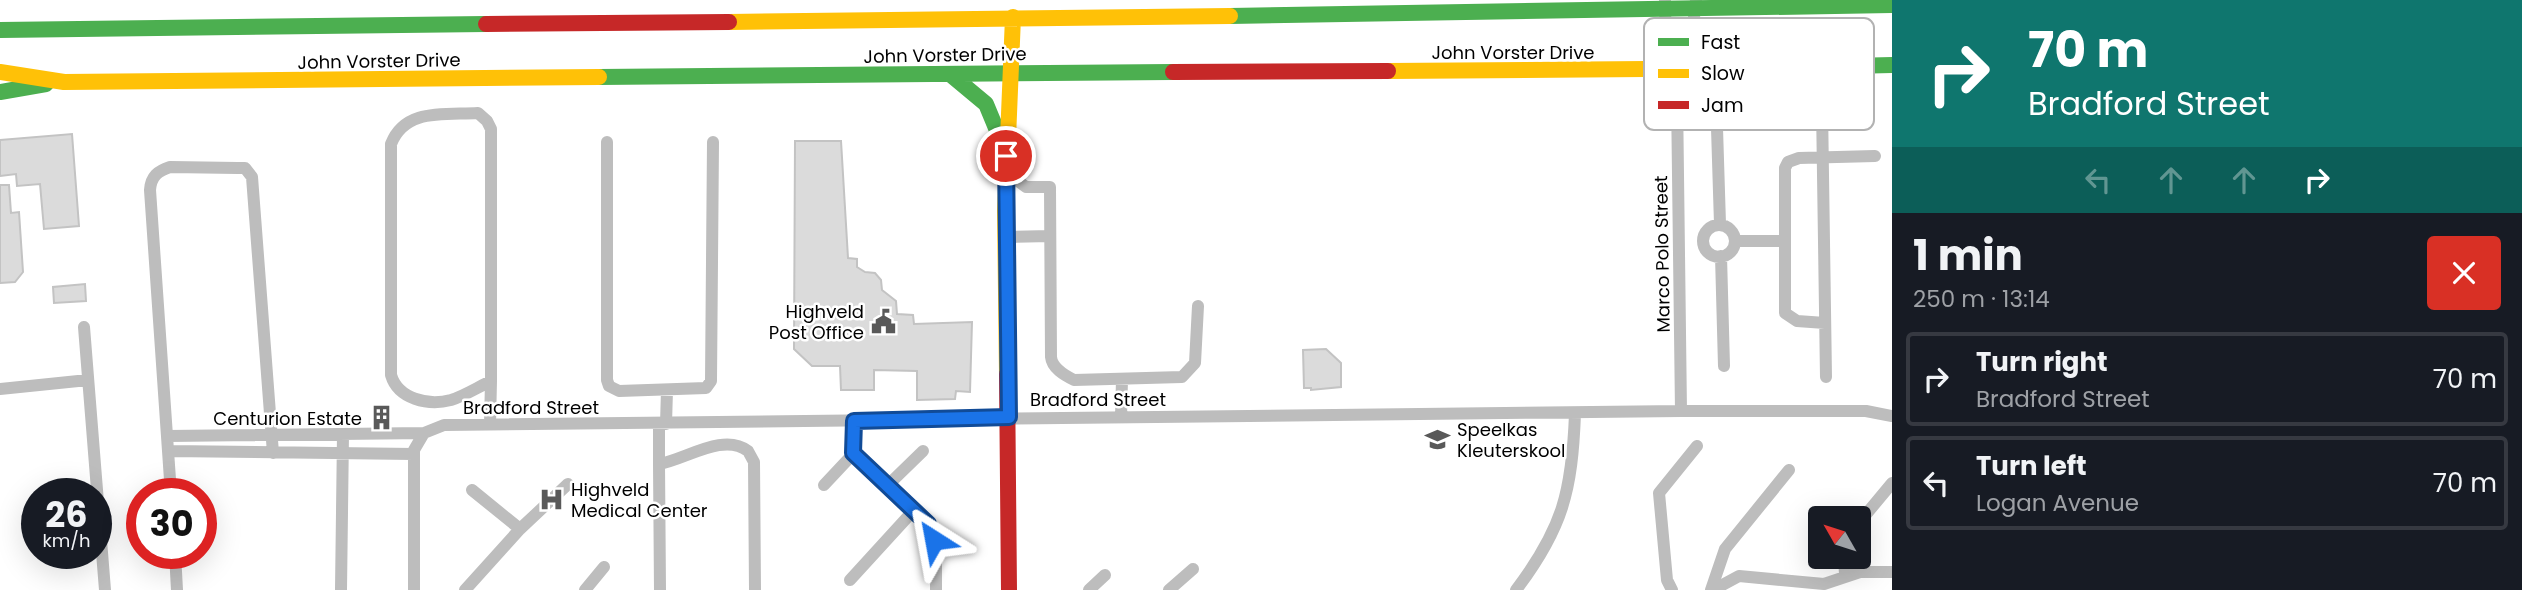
<!DOCTYPE html>
<html lang="en">
<head>
<meta charset="utf-8">
<style>
	body { margin:0; font-family:Poppins,sans-serif; background:#20242c; color:#f1f3f6; height:100vh; display:flex; flex-direction:column; font-size:26px; white-space:nowrap }
	* { box-sizing:border-box; margin:0 }
	p { font-size:23px; color:#9ea1a6 }
	.icon { flex:none; width:38px; height:38px; fill:none; stroke:currentColor; stroke-width:2; stroke-linecap:round; stroke-linejoin:round }
	.map { position:relative; flex:1; overflow:hidden }
	.sheet { display:flex; flex-direction:column; background:#171b24; width:630px }
	.sheet>* { flex:none }
	.banner { background:#0f766e; color:#fff; overflow:hidden }
	.needle { width:46px; rotate:309deg }
	.fabs { position:absolute; left:1808px; top:506px; display:grid; gap:14px }
	.fabs a { display:grid; place-items:center; width:63px; height:63px; border-radius:7px; background:#171b24; box-shadow:0 7px 28px #0002; font-size:35px }
	.speed { position:absolute; left:21px; top:478px; display:flex; gap:14px; font-size:35px; font-weight:700; text-align:center }
	.speed>* { display:grid; place-content:center; width:91px; height:91px; border-radius:50%; background:#171b24; box-shadow:0 7px 28px #0002; line-height:1 }
	.speed small { font-size:18px; font-weight:400 }
	.speed .limit { border:10px solid #d22; background:#fff; color:#111 }
	.pin { position:absolute; display:grid; place-items:center; width:60px; height:60px; color:#fff; margin:-30px; border:4px solid #fff; border-radius:50%; box-shadow:0 2px 7px #0007 }
	.me { position:absolute; width:77px; margin:-38px; rotate:326deg; stroke-linejoin:round; filter:drop-shadow(0 0 5px #0008) }
	.turn { display:flex; align-items:center; gap:24px; height:147px; padding:0 21px; font-size:32px }
	.turn .icon { width:91px; height:91px; stroke-width:2.5 }
	.turn b { display:block; font-size:49px; line-height:60px }
	.lanes { display:flex; align-items:center; height:66px; padding:0 21px; background:#0003; justify-content:center; gap:35px; direction:ltr }
	.lanes .off { opacity:.35 }
	.round { display:grid; place-items:center; flex:none; width:74px; height:74px; border-radius:7px; background:#20242c }
	.summary { display:flex; align-items:center; justify-content:space-between; height:119px; padding:0 21px }
	h1 { font-size:42px; font-weight:700; line-height:52px }
	ul { padding:0; list-style:none }
	li { display:flex; align-items:center; gap:21px; height:94px; margin:0 14px 10px; padding:0 7px; border:4px solid #363941; border-radius:7px }
	li div { flex:1 }
	li b { display:block; font-size:26px }
	li em { font-style:normal }
	main { display:flex; flex:1; min-height:0 }
	.map>svg:first-child { display:block }
</style>
</head>
<body>
<main>
<div class="map">
<svg width="1892" height="590" viewBox="0 0 1892 590">
	<rect width="100%" height="100%" fill="#fff"/>
	<path fill="#dbdbdb" stroke="#c3c3c3" stroke-width="2" d="M72,134l7,92 -35,3 -4,-45 -23,2 -1,-12 -16,2v-36z
		M795,141h46l7,117 9,1v8l8,5 10,1 6,7 1,10 14,11 1,13 16,1 1,9 58,-2 -2,70 -14,-1 -1,8 -38,1v-29l-43,-1v20h-33l-1,-24h-28l-18,-17z
		M0,185h9l2,28 8,-1 4,60 -8,10 -15,1z
		M85,284l1,17 -32,2 -1,-16z
		M1326,349l15,14v24l-30,3v-2h-7l-1,-38z
		M374,411h16v14h-16z"/>
	<g fill="none" stroke-linecap="round" stroke-linejoin="round">
		<path stroke="#bdbdbd" stroke-width="12" d="M1665,0l1,70 11,26
			M1822,107l4,270
			M1717,128l3,96
			M607,142v238l2,6 10,5 87,-3 5,-7 2,-239
			M1006,172l20,15h24l1,170c1,11 13,18 23,23l108,-3 13,-14 3,-57
			M1703 241a16 16 0 1 1 32 0a16 16 0 1 1-32 0Z
			M1007,237l43,-1
			M1735,241h48
			M1721,256l3,110
			M1825,323l-28,-2 -12,-8v-145l3,-6 11,-4 76,-2
			M84,327l21,263
			M0,389l88,-9
			M1681,411l-4,-315 11,-27 8,-69
			M1121,417l1,-37
			M854,421v32l74,71 8,27v39
			M490,424l1,-43v-252l-4,-8 -9,-8c-34,2 -73,-5 -87,31v231c7,24 37,31 60,25 13,-4 27,-13 40,-19
			M659,424v40
			M666,424l1,-34
			M168,436l256,-3
			M169,451l245,3
			M824,485l30,-32
			M887,486l36,-35
			M472,490l48,39
			M171,494l-21,-304c1,-14 8,-19 20,-23l68,1h7l7,9 21,276
			M1858,524l34,-41
			M175,553l2,37
			M1844,556l1,19
			M850,580l64,-70
			M341,590l2,-156
			M414,590v-140l10,-17 20,-8 1237,-14h185l26,5
			M465,590l55,-61 48,-45
			M585,590l19,-23
			M660,590l-1,-126c26,-4 64,-32 89,-13l6,11 1,128
			M1089,590l16,-15
			M1169,590l24,-21
			M1516,590c47,-62 56,-99 59,-176
			M1672,590l-5,-10 -8,-87 38,-47
			M1711,590l14,-41 64,-79
			M1713,590l26,-14 85,8 36,-12h32"/>
		<path stroke="#4caf50" stroke-width="16" d="M1230,16l662,-11
			M0,30l486,-6
			M1768,68l124,-3
			M950,74l36,30 17,41
			M599,77l574,-5
			M0,92l46,-8"/>
		<path stroke="#ffc107" stroke-width="16" d="M729,22l501,-6
			M1388,71l380,-3
			M0,72l64,10 535,-5
			M1007,374l-2,-163 8,-194"/>
		<path stroke="#c62828" stroke-width="16" d="M486,24l243,-2
			M1173,72l215,-1
			M1007,374l2,216"/>
	</g>
	<g fill="none" stroke-linecap="round" stroke-linejoin="round">
		<defs>
			<path id="route" d="M934,540l-6,-16 -75,-71 1,-32 155,-4 -3,-261"/>
		</defs>
		<use href="#route" stroke="#114b97" stroke-width="18"/>
		<use href="#route" stroke="#1a73e8" stroke-width="12"/>
	</g>
	<defs>
		<symbol id="civic-bare" viewBox="-9 -9 18 18"><path d="M-.6-6.5H3V-4.5H.6V-3L4-1V1h2V6H-6V1h2V-1L-.6-3ZM-1.2 2.5V6h2.4V2.5Z" fill="#595959" stroke="#fff" stroke-width="2.5" paint-order="stroke"/></symbol>
		<symbol id="building-bare" viewBox="-9 -9 18 18"><path d="M-4-6H4V6H1V3H-1V6H-4ZM-2.5-4.3h1.7v1.8h-1.7ZM.8-4.3h1.7v1.8H.8ZM-2.5-1h1.7V.8h-1.7ZM.8-1h1.7V.8H.8Z" fill="#595959" stroke="#fff" stroke-width="2.5" paint-order="stroke"/></symbol>
		<symbol id="school-bare" viewBox="-9 -9 18 18"><path d="M0-5L7-2L0 1L-7-2ZM-4 1L0 2.5L4 1V4Q0 6-4 4Z" fill="#595959" stroke="#fff" stroke-width="2.5" paint-order="stroke"/></symbol>
		<symbol id="hospital-bare" viewBox="-9 -9 18 18"><path d="M-5-5h3v3.5h4V-5h3V5h-3V1.5h-4V5h-3Z" fill="#595959" stroke="#fff" stroke-width="2.5" paint-order="stroke"/></symbol>
	</defs>
	<g fill-rule="evenodd">
		<use href="#civic-bare" x="866" y="304" width="35" height="35"/>
		<use href="#building-bare" x="364" y="400" width="35" height="35"/>
		<use href="#school-bare" x="1420" y="422" width="35" height="35"/>
		<use href="#hospital-bare" x="534" y="482" width="35" height="35"/>
	</g>
	<g text-anchor="middle" dominant-baseline="central" stroke-width="5" stroke-linejoin="round" paint-order="stroke">
		<g font-size="18" fill="#000" stroke="#fff">
			<text x="1513" y="52">John Vorster Drive</text>
			<text transform="translate(945 55) rotate(-1)">John Vorster Drive</text>
			<text transform="translate(379 61) rotate(-1)">John Vorster Drive</text>
			<text transform="translate(1662 254) rotate(-91)">Marco Polo Street</text>
			<text x="1098" y="399">Bradford Street</text>
			<text x="531" y="407">Bradford Street</text>
		</g>
		<g font-size="18" fill="#000" stroke="#fff" text-anchor="end">
			<text x="864" y="311">Highveld<tspan x="864" dy="21">Post Office</tspan></text>
			<text x="362" y="418">Centurion Estate</text>
			<text x="1457" y="429" text-anchor="start">Speelkas<tspan x="1457" dy="21">Kleuterskool</tspan></text>
			<text x="571" y="489" text-anchor="start">Highveld<tspan x="571" dy="21">Medical Center</tspan></text>
		</g>
	</g>
	<rect x="1644" y="18" width="230" height="112" rx="10" fill="#fff" stroke="#b2b2b2" stroke-width="2"/>
	<rect x="1658" y="38" width="31" height="8" fill="#4caf50"/>
	<rect x="1658" y="69" width="31" height="9" fill="#ffc107"/>
	<rect x="1658" y="101" width="31" height="8" fill="#c62828"/>
	<g font-size="19" fill="#000">
		<text x="1701" y="49">Fast</text>
		<text x="1701" y="80">Slow</text>
		<text x="1701" y="112">Jam</text>
	</g>
</svg>
<div class="fabs">
<a><svg class="needle" viewBox="-14 -14 28 28"><path d="M0-13l5 13h-10z" fill="#e53935"/><path d="M0 13l5-13h-10z" fill="#9ea1a6"/></svg></a>
</div>
<div class="speed"><div>26<small>km/h</small></div><div class="limit">30</div></div>
<div class="pin" style="left:1006px;top:156px;background:#d93025"><svg class="icon" aria-label="arrive" viewBox="0 0 24 24"><path d="M6 21V4h12l-3 4 3 4H6"/></svg></div>
<svg class="me" style="left:934px;top:540px" viewBox="-20 -20 40 40"><path d="M0-17L14 15 0 8-14 15z" fill="#1a73e8" stroke="#fff" stroke-width="4"/></svg>
</div>
<section class="sheet">
<div class="banner">
<div class="turn"><svg class="icon" aria-label="right" viewBox="0 0 24 24"><path d="M7 20v-9h11M14 6l5 5-5 5"/></svg><div><b>70 m</b>Bradford Street</div></div>
<div class="lanes"><svg class="icon off" aria-label="left" viewBox="0 0 24 24"><path d="M17 20v-9H6M10 6l-5 5 5 5"/></svg><svg class="icon off" aria-label="ahead" viewBox="0 0 24 24"><path d="M12 20V5M6 11l6-6 6 6"/></svg><svg class="icon off" aria-label="ahead" viewBox="0 0 24 24"><path d="M12 20V5M6 11l6-6 6 6"/></svg><svg class="icon" aria-label="right" viewBox="0 0 24 24"><path d="M7 20v-9h11M14 6l5 5-5 5"/></svg></div>
</div>
<div class="summary"><div><h1>1 min</h1><p>250 m · 13:14</p></div><a class="round" style="background:#d93025;color:#fff"><svg class="icon" aria-label="close" viewBox="0 0 24 24"><path d="M6 6l12 12M18 6L6 18"/></svg></a></div>
<ul>
<li><svg class="icon" aria-label="right" viewBox="0 0 24 24"><path d="M7 20v-9h11M14 6l5 5-5 5"/></svg><div><b>Turn right</b><p>Bradford Street</p></div><em>70 m</em></li>
<li><svg class="icon" aria-label="left" viewBox="0 0 24 24"><path d="M17 20v-9H6M10 6l-5 5 5 5"/></svg><div><b>Turn left</b><p>Logan Avenue</p></div><em>70 m</em></li>
</ul>
</section>
</main>
</body>
</html>
